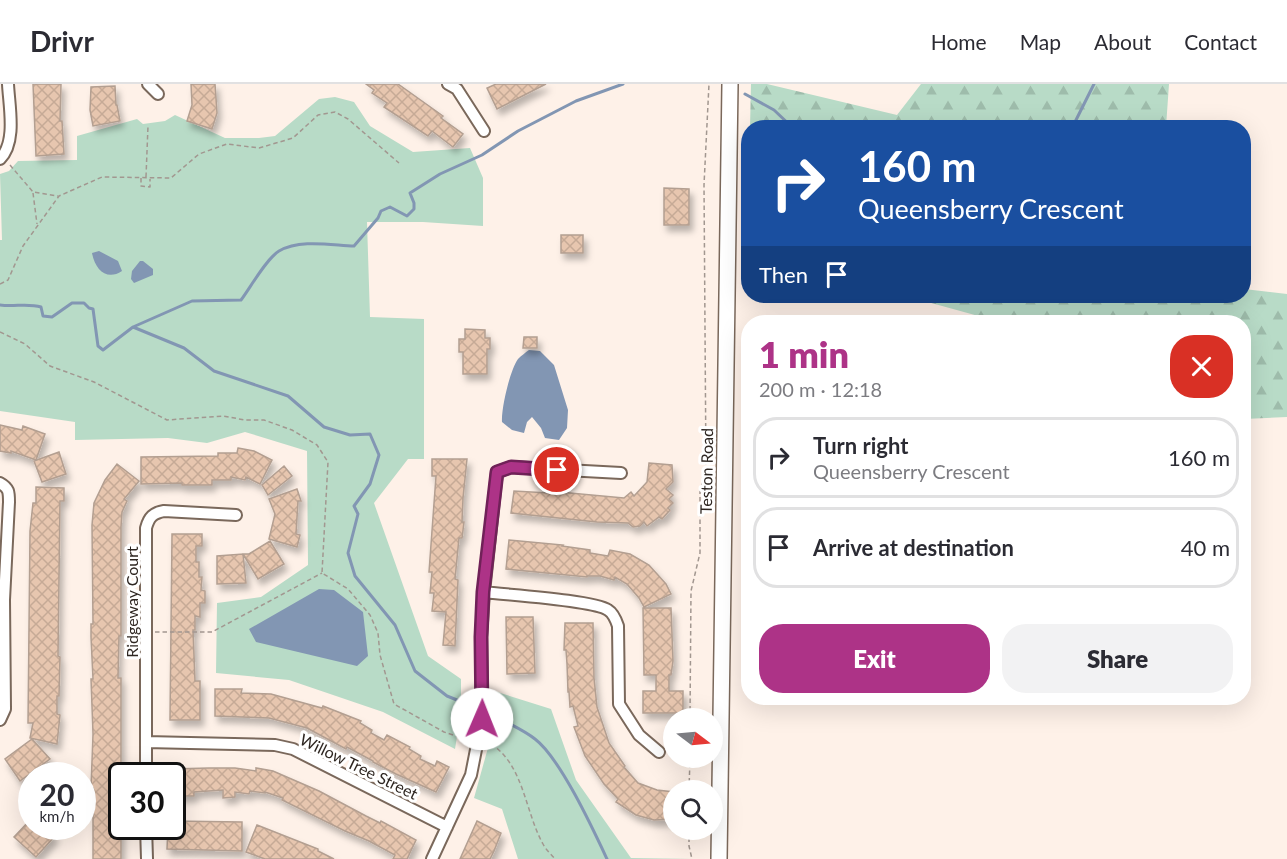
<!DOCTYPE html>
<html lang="en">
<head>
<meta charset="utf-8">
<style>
	body { margin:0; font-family:Lato,sans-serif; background:#f2f2f3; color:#2b2b33; height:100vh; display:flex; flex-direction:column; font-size:22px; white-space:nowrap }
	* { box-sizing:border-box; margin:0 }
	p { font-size:20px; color:#7c7c81 }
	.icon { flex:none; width:33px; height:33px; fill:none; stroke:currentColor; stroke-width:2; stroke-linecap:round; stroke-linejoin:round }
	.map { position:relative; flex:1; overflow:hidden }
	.details { position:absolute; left:741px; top:231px; width:510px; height:390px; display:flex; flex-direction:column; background:#fff; border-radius:24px; box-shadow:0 6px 24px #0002 }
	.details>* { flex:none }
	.guide { position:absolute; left:741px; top:36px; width:510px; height:183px; border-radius:24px; box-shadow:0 6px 24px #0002; background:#1a4fa0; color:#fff; overflow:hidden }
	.needle { width:39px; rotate:106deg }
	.fabs { position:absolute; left:663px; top:624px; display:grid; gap:12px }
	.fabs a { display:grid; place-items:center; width:60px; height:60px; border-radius:50%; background:#fff; box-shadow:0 6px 24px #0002; font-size:30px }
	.speed { position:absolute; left:18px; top:678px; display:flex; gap:12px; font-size:30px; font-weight:700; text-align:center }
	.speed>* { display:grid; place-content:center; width:78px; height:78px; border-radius:50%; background:#fff; box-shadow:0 6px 24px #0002; line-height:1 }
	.speed small { font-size:15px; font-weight:400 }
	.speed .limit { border:3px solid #111; border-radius:9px; background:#fff; color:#111 }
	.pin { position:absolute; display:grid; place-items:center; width:51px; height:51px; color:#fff; margin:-26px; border:3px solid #fff; border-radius:50%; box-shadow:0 2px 6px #0007 }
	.me { position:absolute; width:66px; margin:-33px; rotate:1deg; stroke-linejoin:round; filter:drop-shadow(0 0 4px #0008) }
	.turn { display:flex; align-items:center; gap:21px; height:126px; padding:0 18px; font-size:27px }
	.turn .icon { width:78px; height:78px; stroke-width:2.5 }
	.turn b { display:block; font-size:42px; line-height:51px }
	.then { display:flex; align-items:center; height:57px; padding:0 18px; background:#0003; gap:12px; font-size:22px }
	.round { display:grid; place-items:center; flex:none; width:63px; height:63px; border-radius:24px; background:#f2f2f3 }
	.overview { display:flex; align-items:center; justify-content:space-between; height:102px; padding:0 18px }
	h1 { font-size:36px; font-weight:800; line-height:45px; color:#ad3387 }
	.primary-button { display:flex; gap:12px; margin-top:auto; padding:12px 18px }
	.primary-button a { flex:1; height:69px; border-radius:24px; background:#ad3387; color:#fff; font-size:24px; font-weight:800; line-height:69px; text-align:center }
	.primary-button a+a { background:#f2f2f3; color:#2b2b33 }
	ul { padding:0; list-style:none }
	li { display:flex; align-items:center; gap:18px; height:81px; margin:0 12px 9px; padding:0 6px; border:3px solid #e1e1e2; border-radius:24px }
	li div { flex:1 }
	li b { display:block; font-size:22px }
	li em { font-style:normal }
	header { display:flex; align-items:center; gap:36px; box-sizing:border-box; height:84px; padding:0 30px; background:#fff; border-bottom:2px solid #e1e1e2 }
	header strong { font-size:28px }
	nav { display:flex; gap:33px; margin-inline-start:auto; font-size:21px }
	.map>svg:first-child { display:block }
</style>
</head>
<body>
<header>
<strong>Drivr</strong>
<nav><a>Home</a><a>Map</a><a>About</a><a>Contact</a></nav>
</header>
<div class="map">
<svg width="1287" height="775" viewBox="0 0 1287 775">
	<defs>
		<pattern id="forest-firs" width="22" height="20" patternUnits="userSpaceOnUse" patternTransform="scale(1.5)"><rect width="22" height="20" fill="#b8dbc7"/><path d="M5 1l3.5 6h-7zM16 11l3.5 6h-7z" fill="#9ebcab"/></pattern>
		<pattern id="building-cross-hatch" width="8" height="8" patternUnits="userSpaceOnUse" patternTransform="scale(1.5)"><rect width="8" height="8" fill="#e7c6af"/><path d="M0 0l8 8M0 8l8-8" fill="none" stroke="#c6aa96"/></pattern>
		<filter id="shadow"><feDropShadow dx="3.5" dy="6" stdDeviation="3" flood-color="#0004"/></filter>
	</defs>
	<rect width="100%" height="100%" fill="#fef1e8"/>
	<path fill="#b8dbc7" d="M335,13l19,5 16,24 43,26 57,-4 13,30v48l-60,-4h-56l3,95 54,2v140h-16l-34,44 54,153 33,23v33l-6,37 -72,-37 -94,-32 -73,-7 1,-70 44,-6 47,-32 -1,-114 -62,-19 -38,11 -39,-5 -93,2v-18l-75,-11v-171h2l-2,-66 9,-3 9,-10 59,-1v-24l60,-17 6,5 22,-3 10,-6 50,23h34l16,-2 44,-37z
		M494,607l57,18 25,71 55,78 63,1h-176l-16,-50 -28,-11 17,-61z"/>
	<path fill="url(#forest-firs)" d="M751,0h16l130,31 24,-31h248l-3,43 -416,1z
		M1244,205l43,5v123l-43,2v-97h-244l-94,-26h338z"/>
	<path fill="#8296b3" d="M99,167l19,10 4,10c-15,10 -27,-1 -30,-18z
		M140,177h3l10,8v6l-19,8 -3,-4 1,-8z
		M529,266l11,1 14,14 14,45 -1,18 -8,12 -14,-2 -4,-10 -9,-11 -5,5 -3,11 -12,-3 -10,-8c-1,-13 8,-52 16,-63 3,-3 8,-7 11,-9z
		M319,505l15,1 29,22 5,44 -11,10 -101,-24 -7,-13z"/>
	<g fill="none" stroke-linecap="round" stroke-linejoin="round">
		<path stroke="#8296b3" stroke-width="3" d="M745,10l29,16 19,18
			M1072,44l22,-44
			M0,221c14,2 28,-2 41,2l2,9 9,1 20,-14h12l5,5 4,1 5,37 5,4 30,-23 59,-26 49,-1c9,-12 26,-42 38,-49 21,-12 51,-6 75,-5l24,-28 3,-7 9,-4 17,9 7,-7v-6l-4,-10 30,-19 42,-19 36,-24 58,-30 47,-17
			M133,243l51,21 30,23 74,25 36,31 26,8 20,-1 9,21 -9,29 -16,22 4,8 -10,39 7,23 40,49 20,46 32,25 15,6
			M499,634c12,7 25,12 36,21 25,19 58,90 72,120"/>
	</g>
	<path fill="url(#building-cross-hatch)" stroke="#b39f91" stroke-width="1.5" filter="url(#shadow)" d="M33,0h28l-1,37h2l2,33 -28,2z
		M191,0h24l2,29 -5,16 -25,-8 5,-16z
		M366,0h32l45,32 -2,2 22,16 -10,13 -21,-16 -4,5 -44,-29 3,-4 -15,-10 2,-3z
		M496,0h50l-49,25 -10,-21z
		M115,2l1,19h1l3,16 -27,5 -3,-16 1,-23z
		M664,104l25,1v36h-25z
		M561,151h22v18h-22z
		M465,245l20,1v8h5v11h-3v25h-24v-22h-4v-13h6z
		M524,253h13v11h-14z
		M0,341l22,5 1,-4 22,8 -9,26 -25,-9v2l-11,-2z
		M238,364l16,3 18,9 -12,24 -14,-7 -1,3 -14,-3v3h-19v5h-30v-2l-41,1v-27l77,-1v-3h19z
		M59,368l7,22 -24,8 -8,-21z
		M432,375h35l-4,39 -1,24h2l-2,16h-3l-4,41 3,1 -3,66 -12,-1 3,-33 -14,-1 2,-18h-4l2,-21h-3l7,-96h-4z
		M649,379l23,2 1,17 -7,7 7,6 -4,4 4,4 -5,5 2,2 -8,9 -3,-2 -12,9 -3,-4 -4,4 -7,1 -5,-4 -31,-1 -86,-9 3,-22 35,2v-2l75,7 7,-6 3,4 13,-14z
		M117,380l22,17 -15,18 3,2 -5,11 -1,15v109h-2l-1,42h3v181h-28v-71h-2l2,-54 -2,-55h2l-2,-42v-13h2l-1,-99 2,-22 11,-23z
		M284,382l8,10 -24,19 -6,-10z
		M36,403l28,1v13h-4l-2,155 2,1 -1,39h-2v18l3,1 -3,29 -27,-6 3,-15h-5l2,-192 3,-28h3z
		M297,405l4,12h-3l-2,33 4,1 -3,12 -28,-8 6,-25 -6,-15z
		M172,450h30v12h-6v16h3v15h3l-1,13 4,1v12h-5v14l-5,-1v14h-2l2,51h5v39h-30z
		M509,456l54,5 -1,1 28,4v3l18,3 2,-6 20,4 19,11 17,19 5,10 -27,13 -5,-9 -12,-14 -12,-7 -1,3 -14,-4h-13v1l-81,-8z
		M270,457l14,23 -26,15 -15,-25h6z
		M243,470l3,29 -29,1v-28z
		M643,524h28l2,53 -2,14h-2v16h14v22h-40v-22h13v-16h-12z
		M506,533h27l2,56 -28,1z
		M565,539h28l1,55 3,29 12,36 16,23 -1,1 14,16 19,7 17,2v27l-20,1 -18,-5 -20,-13 2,-3 -14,-15 -19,-28 -11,-29 4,-1 -5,-20 -3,1 -1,-15h-1l-1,-28 -1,-14h-2z
		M215,605h27l-1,4 30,1 51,14 1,-2 38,15 -1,2 12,7 -1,3 13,7 3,-5 23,12 -1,2 12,7 -1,3 15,7 2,-5 12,6 -13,25 -40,-18 -23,-12v-1l-26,-14 -1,2 -39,-21 -38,-10 -54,-2z
		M32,655l18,20 -30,22 -15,-22z
		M209,684h26l21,3v-3l17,3 46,20 47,25 14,7 1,-2 35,19 -9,19h-14l2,-4 -26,-14 -24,-10 -63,-31 1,-2 -18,-6v1l-15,-2 -1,3 -14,-2v5l-12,1v-8l-29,2v4h-22v-27z
		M32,734v8h13l10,10 -19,21 -22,-20z
		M172,737l70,1v29l-75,-2 1,-23h4z
		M477,737l24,12 -7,18 -4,8h-30z
		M257,741l61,24v2l16,8h-69l-19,-7z"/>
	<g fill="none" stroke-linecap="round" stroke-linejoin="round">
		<defs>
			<path id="street" d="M148,0l10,10
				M448,0l9,5 27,42
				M0,75c17,-17 9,-53 8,-75
				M0,399c9,5 9,9 9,19l-5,98 1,109 -5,11
				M484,508c23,3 109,8 124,18 5,3 8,10 10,16l1,78 20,31 20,17
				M146,658l129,3 18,4 154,78
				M146,692v-248c3,-11 7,-15 18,-17l72,4
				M146,742l1,33
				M432,775l39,-84 11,-56 -1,-82 3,-45 13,-120 14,-5 110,6"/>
			<path id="secondary" d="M719,775l11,-775"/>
		</defs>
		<use href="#street" stroke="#7a685b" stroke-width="14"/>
		<use href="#secondary" stroke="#7a685b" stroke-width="18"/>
		<path stroke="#a29790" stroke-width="1.5" stroke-dasharray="4.5 3" stroke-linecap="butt" d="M10,81l23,27 25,4
			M146,93l2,-51
			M141,94v8l9,1v-8
			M33,109l4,31
			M0,200l8,-4 15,-34 36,-50 43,-19 69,1 28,-24 28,-10 32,4 34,-10 25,-23 17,-3 13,7 51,44
			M0,248l25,12 25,22 44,16 73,38 56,-4 22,4h19l28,10 25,15 11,17 -6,111 26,16 22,26 8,18 2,22 14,49 50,28 21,7
			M155,548h57l110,-59
			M690,634l1,-127 9,-38v-62l6,-19 -2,-287 5,-101
			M491,660c33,21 34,68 52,100 3,6 8,10 12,15
			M689,706l1,-32
			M689,746v16l3,13"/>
		<use href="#street" stroke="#fff" stroke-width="10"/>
		<use href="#secondary" stroke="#fff" stroke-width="15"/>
	</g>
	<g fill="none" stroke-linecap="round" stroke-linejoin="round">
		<defs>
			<path id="route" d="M482,635l-1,-82 2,-45 14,-120 14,-5 46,3"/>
		</defs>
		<use href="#route" stroke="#702158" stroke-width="15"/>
		<use href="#route" stroke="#ad3387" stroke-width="10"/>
	</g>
	<g text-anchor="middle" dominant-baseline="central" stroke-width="6" stroke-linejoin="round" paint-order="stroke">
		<g font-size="16" fill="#2e2621" stroke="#fff">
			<text transform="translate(706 387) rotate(-89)">Teston Road</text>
			<text transform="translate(131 518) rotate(-90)">Ridgeway Court</text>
			<text transform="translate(359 682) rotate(26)">Willow Tree Street</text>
		</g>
	</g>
</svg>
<div class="fabs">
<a><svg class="needle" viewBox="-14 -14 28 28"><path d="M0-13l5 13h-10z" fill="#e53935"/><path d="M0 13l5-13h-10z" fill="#7c7c81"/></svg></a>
<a><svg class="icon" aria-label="search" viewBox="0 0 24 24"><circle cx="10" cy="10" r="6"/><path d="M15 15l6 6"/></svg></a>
</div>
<div class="speed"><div>20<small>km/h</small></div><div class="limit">30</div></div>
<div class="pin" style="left:557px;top:386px;background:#d93025"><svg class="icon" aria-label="arrive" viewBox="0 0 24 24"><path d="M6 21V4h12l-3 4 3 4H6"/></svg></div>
<svg class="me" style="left:482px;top:635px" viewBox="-20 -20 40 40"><circle r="19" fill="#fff"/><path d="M0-13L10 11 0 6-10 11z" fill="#ad3387"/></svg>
<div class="guide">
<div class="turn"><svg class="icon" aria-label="right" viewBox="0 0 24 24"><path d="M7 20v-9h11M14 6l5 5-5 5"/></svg><div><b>160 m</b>Queensberry Crescent</div></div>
<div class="then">Then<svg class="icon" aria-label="arrive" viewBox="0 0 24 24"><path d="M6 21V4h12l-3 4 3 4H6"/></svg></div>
</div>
<section class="details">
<div class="overview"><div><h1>1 min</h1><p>200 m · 12:18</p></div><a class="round" style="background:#d93025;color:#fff"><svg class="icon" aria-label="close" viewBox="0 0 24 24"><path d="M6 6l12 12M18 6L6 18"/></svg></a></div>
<ul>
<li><svg class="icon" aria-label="right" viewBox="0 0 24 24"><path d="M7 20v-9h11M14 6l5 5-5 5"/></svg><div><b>Turn right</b><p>Queensberry Crescent</p></div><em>160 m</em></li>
<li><svg class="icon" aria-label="arrive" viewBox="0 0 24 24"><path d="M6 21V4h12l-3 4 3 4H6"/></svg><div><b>Arrive at destination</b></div><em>40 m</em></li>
</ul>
<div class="primary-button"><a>Exit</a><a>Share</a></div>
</section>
</div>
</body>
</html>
